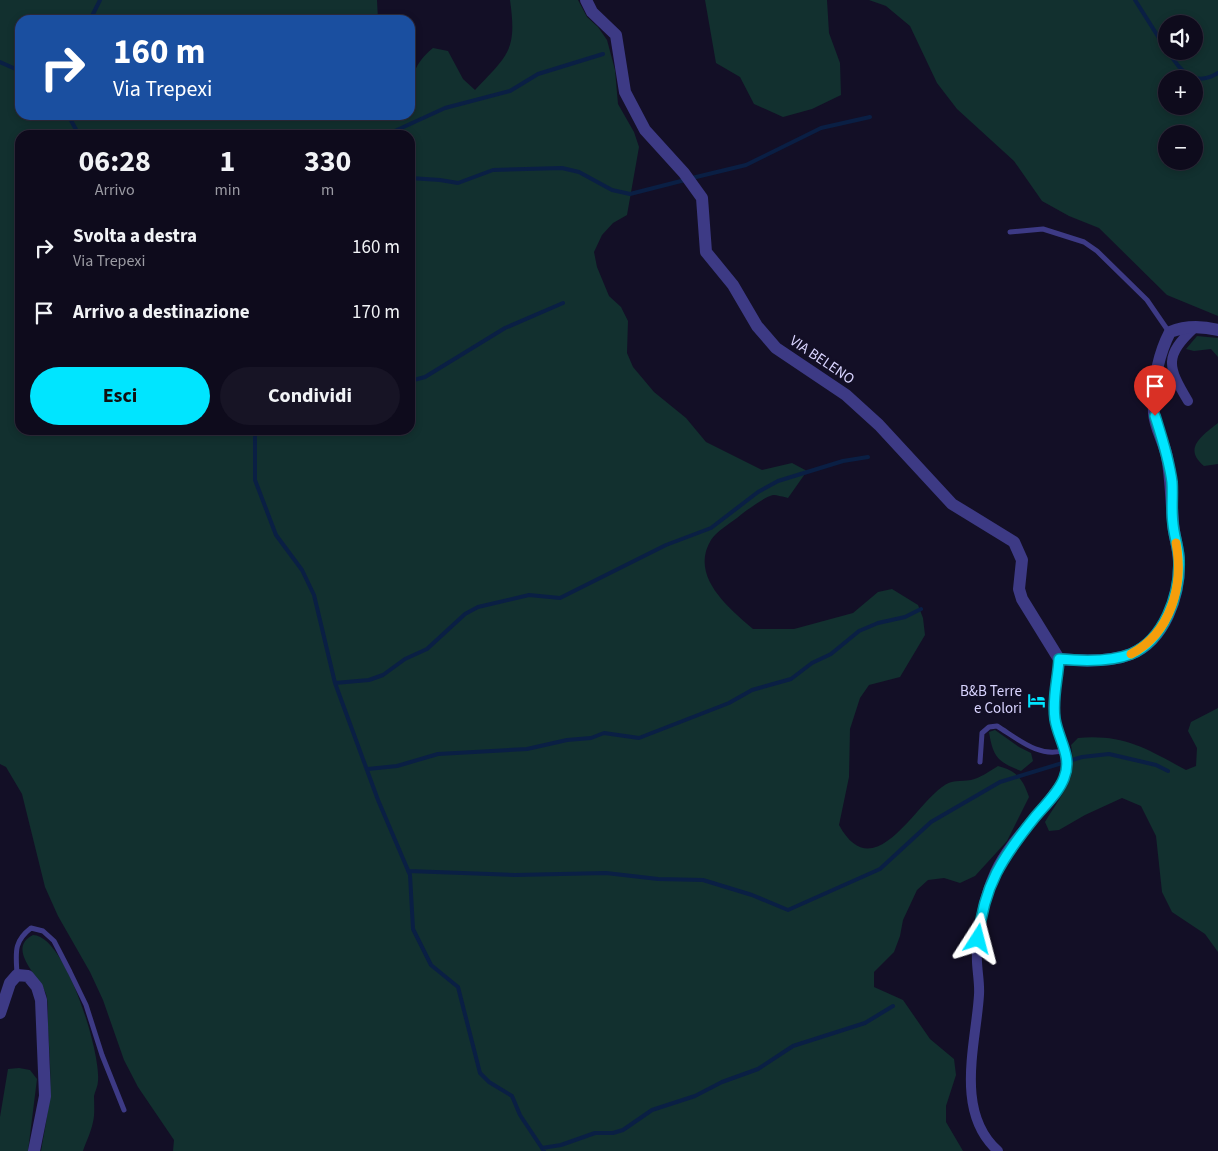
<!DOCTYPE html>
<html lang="it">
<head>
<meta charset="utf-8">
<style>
	body { margin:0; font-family:"Source Sans 3",sans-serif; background:#171425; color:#f1f3f6; height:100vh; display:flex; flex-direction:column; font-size:19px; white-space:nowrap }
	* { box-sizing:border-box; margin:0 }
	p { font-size:16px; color:#9b9ba3 }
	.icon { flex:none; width:28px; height:28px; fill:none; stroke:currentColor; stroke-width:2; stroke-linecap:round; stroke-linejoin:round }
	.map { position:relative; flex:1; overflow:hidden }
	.side { position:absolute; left:15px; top:130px; width:400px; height:305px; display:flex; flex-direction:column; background:#0e0b1c; border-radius:15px; box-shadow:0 2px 8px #0003,0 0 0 1px #2e2b3b }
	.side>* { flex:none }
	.guide { position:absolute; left:15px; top:15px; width:400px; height:105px; border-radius:15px; box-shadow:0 2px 8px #0003,0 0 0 1px #2e2b3b; background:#1a4fa0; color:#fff; overflow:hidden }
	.controls { position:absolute; left:1158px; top:15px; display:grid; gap:10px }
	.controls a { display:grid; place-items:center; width:45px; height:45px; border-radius:50%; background:#0e0b1c; box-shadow:0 2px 8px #0003,0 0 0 1px #2e2b3b; font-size:25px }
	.pin { position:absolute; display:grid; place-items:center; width:42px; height:42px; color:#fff; margin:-51px -21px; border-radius:50% 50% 50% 0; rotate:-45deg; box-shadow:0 0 5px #0007 }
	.pin .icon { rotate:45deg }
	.me { position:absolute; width:55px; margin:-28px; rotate:9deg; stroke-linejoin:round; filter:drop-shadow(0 0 4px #0008) }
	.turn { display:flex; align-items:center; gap:18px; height:105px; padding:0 15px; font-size:22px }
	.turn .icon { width:65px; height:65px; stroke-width:2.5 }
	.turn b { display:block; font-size:35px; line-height:42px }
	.eta { display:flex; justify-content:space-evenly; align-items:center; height:85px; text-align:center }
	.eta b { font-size:30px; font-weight:700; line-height:35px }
	.button { display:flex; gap:10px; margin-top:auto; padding:10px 15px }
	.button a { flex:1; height:58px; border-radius:30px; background:#00e5ff; color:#111; font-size:20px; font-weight:700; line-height:58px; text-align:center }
	.button a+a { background:#171425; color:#f1f3f6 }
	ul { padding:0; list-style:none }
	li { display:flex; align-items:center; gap:15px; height:65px; padding:0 15px }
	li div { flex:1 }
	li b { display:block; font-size:19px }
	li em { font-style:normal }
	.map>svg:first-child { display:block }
</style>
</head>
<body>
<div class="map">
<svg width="1218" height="1151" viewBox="0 0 1218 1151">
	<rect width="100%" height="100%" fill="#130f26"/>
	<path fill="#12302f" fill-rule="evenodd" d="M0,0h377l1,20h-358v95h390c0,-28 -1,-48 23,-67l15,3 15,28 12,11c34,-36 42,-40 35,-90h68l9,17 11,10 9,13 8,30 3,34 16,28 5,15 -12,68 -14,8 -11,12 -8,17 3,15 12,29 12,11 7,14 -1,32 6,14 21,25 32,26 20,24 56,28 30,-7 15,8 -19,27c-4,-1 -11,-3 -15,-3 -9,2 -29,17 -36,23 -8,6 -21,14 -26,22 -22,36 18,68 42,89h41l59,-16 25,-21 14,-3 26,16 5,13 2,17 -25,42 -31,8 -9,13 -10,31 -1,48 -10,48c34,62 73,-16 103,-38 10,-8 18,-5 29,-7 9,-2 19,-9 27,-14 19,5 25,13 31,31l-22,44 -32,35 -15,7 -16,-5 -16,2 -11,10 -14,30 -3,16 -6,16 -20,20v15l29,13 27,39 24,20 2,16 -10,31v16l17,29h-790l1,-11 -36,-53 -14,-27 -21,-60 -13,-28 -32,-56 -13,-29 -23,-93 -16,-27 -6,-3zM20,135h390v295h-390z
		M705,0h122l2,33 11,30 1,32 -29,14 -29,8 -29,-13 -14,-27 -24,-14z
		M869,0h349v316l-51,-21 -68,-67 -30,-12 -27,-15 -28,-40 -57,-52 -20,-26 -27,-57 -24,-20zM1166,24h28v27h-28zM1166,79h28v27h-28zM1166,134h28v27h-28z
		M1197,336l21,2v19l-7,-8 -17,2 -8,-2z
		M1218,423v41l-14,2c-22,-18 -1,-31 14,-43z
		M1218,708v244l-13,-18 -33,-22 -10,-20 -6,-56 -15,-30 -19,-8 -37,17 -26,15 -10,1 -4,-9c17,-28 32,-43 26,-77l7,-7c46,-4 69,11 108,32l10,-4 1,-18 -9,-17 3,-9z
		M995,730l24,17 12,6 2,8 -12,10c-23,-9 -28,-14 -32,-39z
		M33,935c32,0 68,117 65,146 0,5 -3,10 -4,15 0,8 1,18 -1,26 -2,10 -7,20 -10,29h-42c3,-18 7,-36 8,-53 3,-23 0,-47 -1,-70 -1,-10 1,-25 -2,-34 -5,-16 -41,-45 -13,-59z
		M19,1068l11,2 7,9 -9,72h-28v-34l8,-48z"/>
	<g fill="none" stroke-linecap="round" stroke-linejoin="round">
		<path stroke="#0a1f44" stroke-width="4" d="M1135,0l31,49
			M90,20l10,-20
			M1168,51c12,20 26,37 50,22
			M0,62l20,9
			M68,115l11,20
			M386,135l59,-27 65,-17 28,-17 65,-20
			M410,178l30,2 18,3 35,-13 69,-2 17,4 33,18 18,4 55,-14
			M692,178l54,-13 75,-37 49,-11
			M410,381l15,-4 80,-49 58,-25
			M255,430v50l21,55 26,35 12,25 21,88 43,117 32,75 3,54 18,36 27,22 22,86 9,9 23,14 8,19 24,36
			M335,683l34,-3 14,-5 22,-16 22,-10 38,-35 13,-7 51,-12 31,3 106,-53 45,-17 47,-36 20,-11 65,-20 25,-4
			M368,769l29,-3 41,-12 89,-5 40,-9 24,-2 13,-5 35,5 90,-35 23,-13 39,-11 21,-16 19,-9 28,-23 19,-8 27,-6 16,-8
			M408,871l107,4 91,-2 52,6 45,1 49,15 36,15 92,-41 51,-47 69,-40 82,-25 27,-3 47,11 12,6
			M542,1148l19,-3 34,-12h18l10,-3 29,-20 43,-14 27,-14 36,-13 35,-23 72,-23 28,-17"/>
		<path stroke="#3d3a85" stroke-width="5" d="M1010,232l33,-3 41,13 13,9 50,49 22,32
			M980,762l2,-29 7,-6 8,-1c21,13 43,33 68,24
			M17,974c-1,-21 -4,-32 14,-46l12,3 11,10 16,31 16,33 16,50 22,55"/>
		<path stroke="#3d3a85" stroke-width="10" d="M1188,401c-21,-35 -24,-45 7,-74
			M998,1151c-44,-39 -22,-107 -19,-156 1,-14 -3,-28 -2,-42 1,-27 7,-56 18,-81 16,-35 50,-61 70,-95 4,-22 -5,-36 -10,-56 -4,-22 3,-42 4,-62"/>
		<path stroke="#3d3a85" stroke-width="12" d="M586,0l6,12 24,23 9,57 20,38 39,43 18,25 4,54 27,33 24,41 19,22 70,47 33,30 73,79 62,38 8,18 -3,29 3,10 37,60c21,2 52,3 72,-5 34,-14 49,-59 48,-92 0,-14 -6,-28 -6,-41 -2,-22 -2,-43 -6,-64 -3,-15 -12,-29 -13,-44 -1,-28 3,-56 16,-81 15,-6 32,-6 48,-2
			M0,1013l10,-30 7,-8 11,1 9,11 4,13 4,96 -11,55"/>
	</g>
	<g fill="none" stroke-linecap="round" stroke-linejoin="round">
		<defs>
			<path id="route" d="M978,939c6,-54 24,-81 57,-122 10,-12 24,-25 29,-39 9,-21 -6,-39 -9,-59 -3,-21 3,-40 4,-60 21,2 52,3 72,-5 33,-14 49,-59 48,-93 0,-12 -5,-25 -6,-37 -2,-14 0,-28 -1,-42 -3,-23 -10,-44 -17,-66"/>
		</defs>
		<use href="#route" stroke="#0095a6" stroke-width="12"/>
		<use href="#route" stroke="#00e5ff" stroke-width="9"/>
		<path stroke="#f59e0b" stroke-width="9" d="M1131,654c40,-21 53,-69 45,-111"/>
	</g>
	<defs>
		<symbol id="hotel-bare" viewBox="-9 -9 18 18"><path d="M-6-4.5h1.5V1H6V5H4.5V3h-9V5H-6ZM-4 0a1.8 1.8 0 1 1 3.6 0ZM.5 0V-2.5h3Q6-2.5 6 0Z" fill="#00e5ff" stroke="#130f26" stroke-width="2.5" paint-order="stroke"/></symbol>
	</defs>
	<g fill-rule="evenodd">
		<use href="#hotel-bare" x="1024" y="688" width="25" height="25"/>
	</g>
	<g text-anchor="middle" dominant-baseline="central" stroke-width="5" stroke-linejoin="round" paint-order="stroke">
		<g font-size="15" fill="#d9d4ff" stroke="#130f26">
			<text transform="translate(822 360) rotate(34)">VIA BELENO</text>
		</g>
		<g font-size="15" fill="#d9d4ff" stroke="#130f26" text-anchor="end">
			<text x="1022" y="691">B&amp;B Terre<tspan x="1022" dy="17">e Colori</tspan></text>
		</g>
	</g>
</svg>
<div class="controls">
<a><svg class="icon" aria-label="sound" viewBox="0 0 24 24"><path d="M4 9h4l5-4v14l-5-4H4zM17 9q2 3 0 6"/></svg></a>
<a>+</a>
<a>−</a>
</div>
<div class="pin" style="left:1155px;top:416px;background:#d93025"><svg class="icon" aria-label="arrive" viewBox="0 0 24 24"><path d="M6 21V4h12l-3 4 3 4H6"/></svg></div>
<svg class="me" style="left:978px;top:939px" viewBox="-20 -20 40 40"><path d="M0-17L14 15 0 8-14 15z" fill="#00e5ff" stroke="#fff" stroke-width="4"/></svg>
<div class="guide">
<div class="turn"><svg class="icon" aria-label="right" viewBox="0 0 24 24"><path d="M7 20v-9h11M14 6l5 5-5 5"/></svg><div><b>160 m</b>Via Trepexi</div></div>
</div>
<section class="side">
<div class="eta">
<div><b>06:28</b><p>Arrivo</p></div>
<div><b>1</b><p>min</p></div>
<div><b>330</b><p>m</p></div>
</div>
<ul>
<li><svg class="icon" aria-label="right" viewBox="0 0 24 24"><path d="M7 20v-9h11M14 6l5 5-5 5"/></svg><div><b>Svolta a destra</b><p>Via Trepexi</p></div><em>160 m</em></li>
<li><svg class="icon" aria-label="arrive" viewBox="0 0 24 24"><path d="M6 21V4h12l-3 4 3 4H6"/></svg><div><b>Arrivo a destinazione</b></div><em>170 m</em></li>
</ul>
<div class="button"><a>Esci</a><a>Condividi</a></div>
</section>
</div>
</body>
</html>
